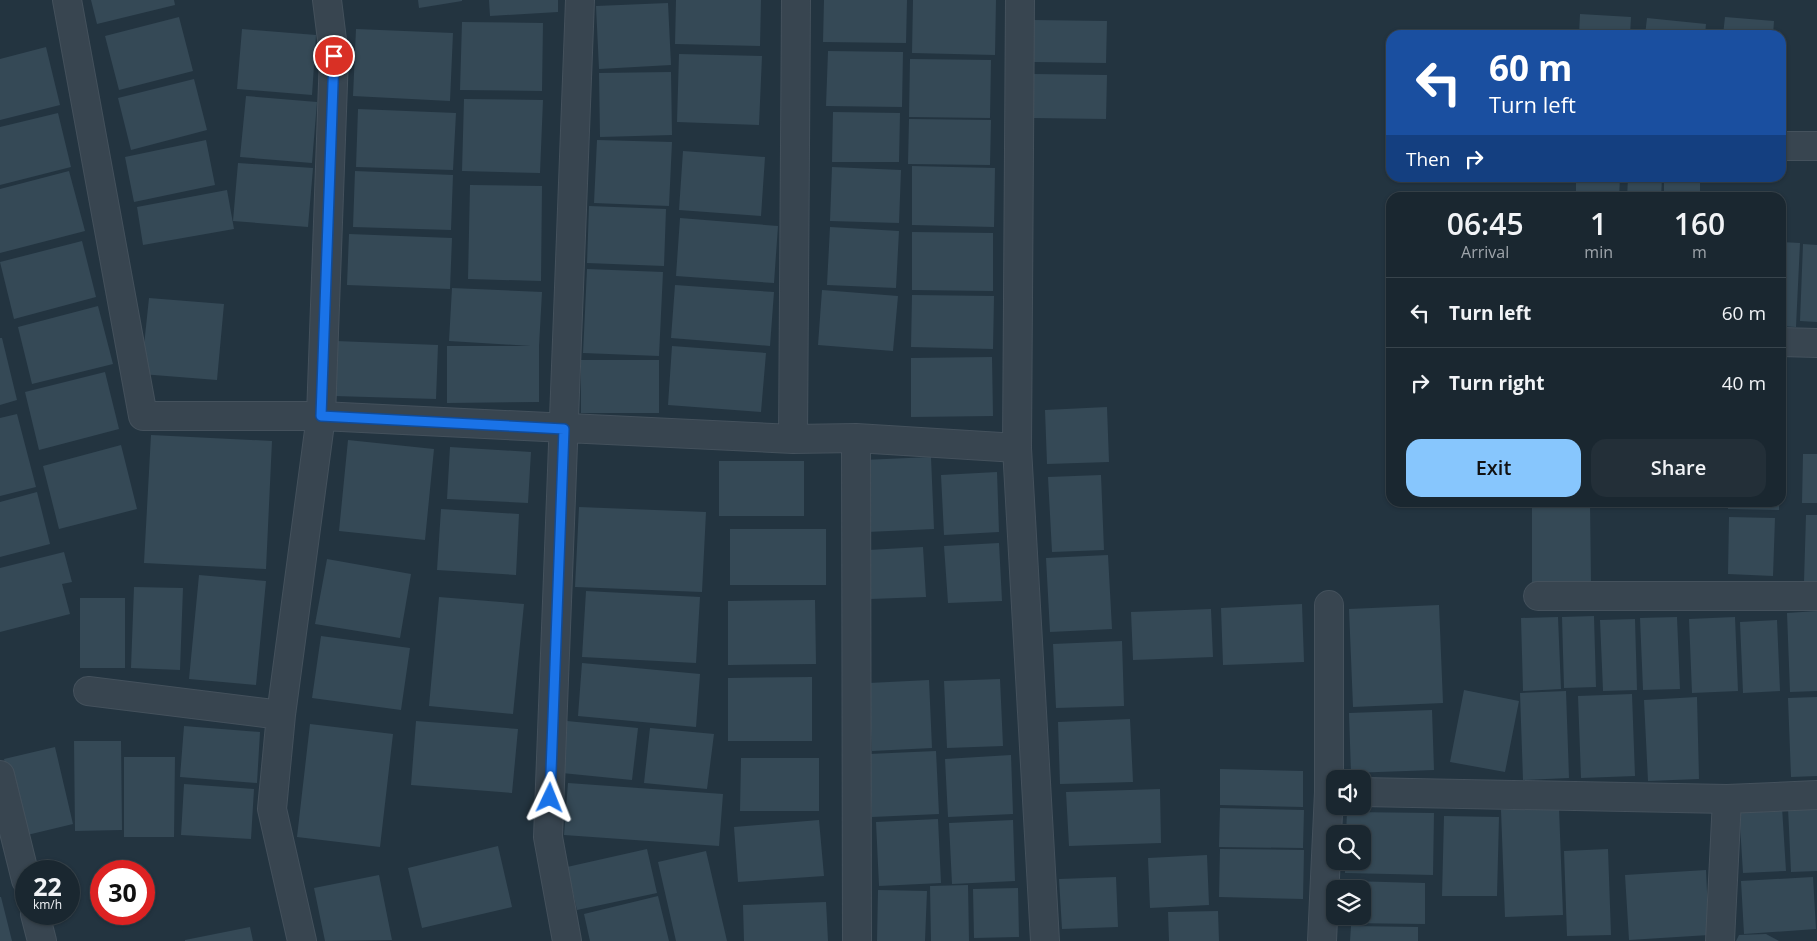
<!DOCTYPE html>
<html lang="en">
<head>
<meta charset="utf-8">
<style>
	body { margin:0; font-family:"Open Sans",sans-serif; background:#232f38; color:#f1f3f6; height:100vh; display:flex; flex-direction:column; font-size:19px; white-space:nowrap }
	* { box-sizing:border-box; margin:0 }
	p { font-size:16px; color:#9fa5ab }
	.icon { flex:none; width:28px; height:28px; fill:none; stroke:currentColor; stroke-width:2; stroke-linecap:round; stroke-linejoin:round }
	.map { position:relative; flex:1; overflow:hidden }
	.drawer { position:absolute; left:1386px; top:192px; width:400px; height:315px; display:flex; flex-direction:column; background:#1a2730; border-radius:15px; box-shadow:0 1px 4px #0004,0 0 0 1px #38444c }
	.drawer>* { flex:none }
	.banner { position:absolute; left:1386px; top:30px; width:400px; height:152px; border-radius:15px; box-shadow:0 1px 4px #0004,0 0 0 1px #38444c; background:#1a4fa0; color:#fff; overflow:hidden }
	.tools { position:absolute; left:1326px; top:770px; display:grid; gap:10px }
	.tools a { display:grid; place-items:center; width:45px; height:45px; border-radius:10px; background:#1a2730; box-shadow:0 1px 4px #0004,0 0 0 1px #38444c; font-size:25px }
	.speed { position:absolute; left:15px; top:860px; display:flex; gap:10px; font-size:25px; font-weight:700; text-align:center }
	.speed>* { display:grid; place-content:center; width:65px; height:65px; border-radius:50%; background:#1a2730; box-shadow:0 1px 4px #0004,0 0 0 1px #38444c; line-height:1 }
	.speed small { font-size:12px; font-weight:400 }
	.speed .limit { border:8px solid #d22; background:#fff; color:#111 }
	.pin { position:absolute; display:grid; place-items:center; width:42px; height:42px; color:#fff; margin:-21px; border:2px solid #fff; border-radius:50%; box-shadow:0 1px 5px #0007 }
	.me { position:absolute; width:55px; margin:-28px; rotate:2deg; stroke-linejoin:round; filter:drop-shadow(0 0 4px #0008) }
	.turn { display:flex; align-items:center; gap:18px; height:105px; padding:0 20px; font-size:22px }
	.turn .icon { width:65px; height:65px; stroke-width:2.5 }
	.turn b { display:block; font-size:35px; line-height:42px }
	.then { display:flex; align-items:center; height:48px; padding:0 20px; background:#0003; gap:10px; font-size:19px }
	.eta { display:flex; justify-content:space-evenly; align-items:center; height:85px; text-align:center }
	.eta b { font-size:30px; font-weight:600; line-height:35px }
	.cta { display:flex; gap:10px; margin-top:auto; padding:10px 20px }
	.cta a { flex:1; height:58px; border-radius:15px; background:#87c6fd; color:#111; font-size:20px; font-weight:600; line-height:58px; text-align:center }
	.cta a+a { background:#232f38; color:#f1f3f6 }
	ul { padding:0; list-style:none }
	li { display:flex; align-items:center; gap:15px; height:70px; padding:0 20px; border-top:1px solid #38444c }
	li div { flex:1 }
	li b { display:block; font-size:19px }
	li em { font-style:normal }
	.map>svg:first-child { display:block }
</style>
</head>
<body>
<div class="map">
<svg width="1817" height="941" viewBox="0 0 1817 941">
	<rect width="100%" height="100%" fill="#233440"/>
	<path fill="#354956" d="M91,0h83l1,5 -78,19z
		M418,0h44v1l-43,7z
		M489,0h69v12l-68,4z
		M676,0h85l-1,46 -85,-2z
		M824,0h83l-1,43 -83,-1z
		M913,0h83l-1,55 -83,-2z
		M668,3l3,62 -72,4 -3,-63z
		M1580,14l51,3 -1,18h-51z
		M179,17l14,54 -74,19 -14,-54z
		M1725,17l49,4 -1,14h-50z
		M1647,18l59,6 -1,11h-60z
		M1033,20l74,1 -1,42 -73,-1z
		M462,22l81,1 -1,68 -82,-1z
		M242,29l74,6 -4,60 -75,-6z
		M356,29l97,4 -3,68 -97,-5z
		M46,47l14,58 -60,15v-61z
		M828,51l75,1 -1,55 -76,-1z
		M679,54l83,2 -3,69 -82,-3z
		M910,59l81,1 -1,58 -81,-1z
		M671,72l1,63 -72,2 -1,-64z
		M1034,74l73,1 -1,44 -73,-1z
		M194,79l13,51 -76,20 -13,-52z
		M246,96l71,6 -5,61 -72,-6z
		M464,99l79,1 -3,73 -78,-2z
		M358,109l98,4 -3,57 -97,-3z
		M833,112l67,1 -1,49h-67z
		M58,113l13,54 -71,18v-58z
		M909,119l82,1 -1,45 -82,-1z
		M206,140l9,45 -81,17 -9,-45z
		M597,140l75,2 -3,64 -75,-3z
		M683,151l82,6 -4,59 -82,-6z
		M238,163l75,5 -5,59 -75,-6z
		M912,166l83,2 -1,59 -82,-2z
		M832,167l69,3 -2,53 -69,-2z
		M69,171l16,60 -85,22v-64z
		M355,171l98,4 -2,55 -98,-3z
		M1576,178h44l-1,20h-43z
		M1628,178h34l-1,20h-34z
		M1664,178h36v20h-36z
		M470,185l72,1 -1,95 -73,-2z
		M227,190l7,39 -91,16 -6,-38z
		M589,206l77,3 -2,57 -77,-3z
		M680,218l98,8 -4,57 -98,-7z
		M830,227l69,4 -3,57 -69,-3z
		M912,232l81,1v58l-81,-1z
		M349,234l103,4 -2,51 -103,-4z
		M82,241l14,56 -82,22 -14,-57z
		M1781,242l19,1 -4,84 -15,-1z
		M1803,244l14,1v77l-17,-1z
		M587,269l76,3 -4,84 -76,-3z
		M675,285l99,7 -4,54 -99,-8z
		M452,288l90,4 -3,54v56l-92,1v-57h84l-82,-5z
		M822,290l76,6 -5,55 -75,-6z
		M912,295l82,1 -1,53 -82,-2z
		M149,298l75,6 -7,76 -76,-6z
		M98,306l15,58 -81,20 -14,-57z
		M0,338h2l15,62 -17,5z
		M336,341l102,4 -2,54 -102,-3z
		M672,346l94,7 -5,59 -93,-7z
		M992,357l1,59 -82,1v-59z
		M581,360h78v53h-78z
		M105,372l14,57 -80,21 -14,-58z
		M1107,407l2,55 -62,2 -2,-54z
		M17,414l19,73 -36,9v-78z
		M151,435l121,6 -6,128 -122,-6z
		M348,440l86,9 -9,91 -86,-9z
		M121,445l16,64 -78,20 -16,-63z
		M450,447l81,5 -3,51 -81,-4z
		M1803,454h14v49h-15z
		M931,457l3,72 -67,3 -4,-72z
		M719,461h85v55h-85z
		M997,472l2,60 -55,3 -3,-60z
		M1101,475l3,75 -52,2 -4,-75z
		M37,492l13,52 -50,13v-55z
		M1532,502h58l1,80h-59z
		M1728,502h51v8l-51,-1z
		M579,507l127,5 -4,80 -127,-5z
		M441,509l78,5 -3,61 -79,-5z
		M1806,515h11v67h-13z
		M1729,517l46,1 -2,58 -45,-2z
		M730,529h96v56h-96z
		M999,543l3,58 -54,2 -4,-57z
		M923,547l3,50 -56,2 -2,-49z
		M64,552l8,30 -10,2 8,30 -70,18v-64z
		M1108,555l4,74 -62,3 -4,-74z
		M327,559l84,15 -11,64 -85,-14z
		M199,575l67,6 -10,104 -67,-6z
		M134,587l49,1 -3,82 -49,-2z
		M586,591l114,6 -4,66 -114,-6z
		M439,597l85,7 -11,110 -84,-8z
		M80,598h45v70h-45z
		M815,600l1,64 -88,1v-64z
		M1302,604l2,58 -81,3 -2,-57z
		M1439,605l4,98 -90,4 -4,-98z
		M1211,609l2,48 -80,3 -2,-48z
		M1817,611v80l-27,1 -3,-79z
		M1594,616l2,71 -32,1 -2,-71z
		M1558,617l3,72 -38,2 -2,-73z
		M1677,617l3,72 -37,1 -3,-72z
		M1735,617l3,74 -46,2 -3,-74z
		M1635,619l2,71 -34,1 -3,-71z
		M1777,620l3,71 -37,2 -3,-71z
		M321,636l89,12 -9,62 -89,-12z
		M1122,641l2,65 -68,2 -3,-64z
		M582,663l118,11 -4,53 -118,-11z
		M812,677v64h-84v-63z
		M1000,679l3,67 -56,2 -3,-67z
		M929,680l3,68 -60,3 -3,-68z
		M1464,690l55,11 -14,71 -55,-10z
		M1566,691l3,87 -46,2 -3,-87z
		M1632,694l3,82 -54,2 -3,-82z
		M1697,697l2,82 -51,2 -4,-81z
		M1817,697v79l-26,1 -3,-79z
		M1432,710l2,60 -83,3 -2,-60z
		M1130,719l3,63 -73,2 -2,-62z
		M416,721l102,8 -6,64 -101,-8z
		M567,721l71,7 -6,52 -70,-7z
		M310,724l83,10 -13,113 -83,-10z
		M184,726l76,6 -3,51 -77,-6z
		M650,728l64,6 -7,55 -63,-6z
		M74,741h47l1,89 -47,1z
		M55,747l18,77 -50,12 -19,-77z
		M936,751l3,63 -67,3 -3,-63z
		M1011,755l2,59 -65,3 -3,-58z
		M124,757h51l-1,80h-50z
		M741,758h78v53h-79z
		M1220,769l83,2v36l-83,-2z
		M568,783l155,11 -4,52 -155,-11z
		M184,784l70,5 -3,50 -70,-4z
		M1160,789l1,54 -92,3 -3,-54z
		M1817,806v65l-26,1 -3,-64z
		M1782,807l4,64 -43,2 -4,-64z
		M1220,808l84,2 -1,38 -84,-1z
		M1559,808l4,107 -58,2 -4,-107z
		M1347,812l87,1 -1,62 -88,-2v-12h17v-27h-16z
		M1444,816l55,1 -2,79h-55z
		M938,819l3,64 -62,3 -3,-64z
		M819,820l5,56 -86,6 -4,-55z
		M1013,820l2,61 -63,3 -3,-61z
		M498,846l14,61 -90,21 -14,-60z
		M647,849l10,44 -80,17 -10,-43z
		M1220,849l84,1 -1,49 -84,-2z
		M1608,849l3,86 -44,1 -3,-85z
		M706,851l21,90h-51l-18,-79z
		M1207,855l2,50 -59,3 -2,-50z
		M1706,870l3,65 -80,5 -4,-65z
		M379,875l13,65 -67,1 -11,-53z
		M1116,877l2,50 -56,2 -3,-50z
		M1813,877l3,52 -72,5 -3,-53z
		M1348,881l77,2v41l-78,-1v-7h15v-27h-14z
		M968,885l1,56h-38l-1,-55z
		M1018,888l1,49 -45,1 -1,-49z
		M878,890l49,1 -2,50h-48z
		M658,896l11,45h-79l-6,-27z
		M0,897h1l11,44h-12z
		M826,902l2,39h-84l-1,-36z
		M1218,911l1,30h-50l-1,-29z
		M1351,926l67,1v14h-68z
		M250,927l3,14h-68v-1z
		M1766,934l13,7h-43l3,-6z"/>
	<g fill="none" stroke-linecap="round" stroke-linejoin="round">
		<defs>
			<path id="minor" d="M67,0l76,416h178l472,23 63,-1 161,10
				M1020,0l-3,448 28,493
				M1781,146h36
				M1781,342l36,1
				M856,438l1,503
				M793,439l3,-439
				M1538,596h279
				M88,691l193,24
				M0,775l26,105
				M1362,792l365,7 90,-4
				M35,914l7,27
				M302,941l-30,-132 9,-94 40,-299 13,-360 -7,-56
				M567,941l-19,-104 32,-837
				M1322,941l7,-149v-187
				M1720,941l7,-142"/>
		</defs>
		<use href="#minor" stroke="#44515c" stroke-width="30"/>
		<use href="#minor" stroke="#384550" stroke-width="28"/>
	</g>
	<g fill="none" stroke-linecap="round" stroke-linejoin="round">
		<defs>
			<path id="route" d="M334,56l-13,360 243,13 -14,369"/>
		</defs>
		<use href="#route" stroke="#114b97" stroke-width="12"/>
		<use href="#route" stroke="#1a73e8" stroke-width="9"/>
	</g>
</svg>
<div class="tools">
<a><svg class="icon" aria-label="sound" viewBox="0 0 24 24"><path d="M4 9h4l5-4v14l-5-4H4zM17 9q2 3 0 6"/></svg></a>
<a><svg class="icon" aria-label="search" viewBox="0 0 24 24"><circle cx="10" cy="10" r="6"/><path d="M15 15l6 6"/></svg></a>
<a><svg class="icon" aria-label="layers" viewBox="0 0 24 24"><path d="M12 4l9 5-9 5-9-5zM3 14l9 5 9-5"/></svg></a>
</div>
<div class="speed"><div>22<small>km/h</small></div><div class="limit">30</div></div>
<div class="pin" style="left:334px;top:56px;background:#d93025"><svg class="icon" aria-label="arrive" viewBox="0 0 24 24"><path d="M6 21V4h12l-3 4 3 4H6"/></svg></div>
<svg class="me" style="left:550px;top:798px" viewBox="-20 -20 40 40"><path d="M0-17L14 15 0 8-14 15z" fill="#1a73e8" stroke="#fff" stroke-width="4"/></svg>
<div class="banner">
<div class="turn"><svg class="icon" aria-label="left" viewBox="0 0 24 24"><path d="M17 20v-9H6M10 6l-5 5 5 5"/></svg><div><b>60 m</b>Turn left</div></div>
<div class="then">Then<svg class="icon" aria-label="right" viewBox="0 0 24 24"><path d="M7 20v-9h11M14 6l5 5-5 5"/></svg></div>
</div>
<section class="drawer">
<div class="eta">
<div><b>06:45</b><p>Arrival</p></div>
<div><b>1</b><p>min</p></div>
<div><b>160</b><p>m</p></div>
</div>
<ul>
<li><svg class="icon" aria-label="left" viewBox="0 0 24 24"><path d="M17 20v-9H6M10 6l-5 5 5 5"/></svg><div><b>Turn left</b></div><em>60 m</em></li>
<li><svg class="icon" aria-label="right" viewBox="0 0 24 24"><path d="M7 20v-9h11M14 6l5 5-5 5"/></svg><div><b>Turn right</b></div><em>40 m</em></li>
</ul>
<div class="cta"><a>Exit</a><a>Share</a></div>
</section>
</div>
</body>
</html>
